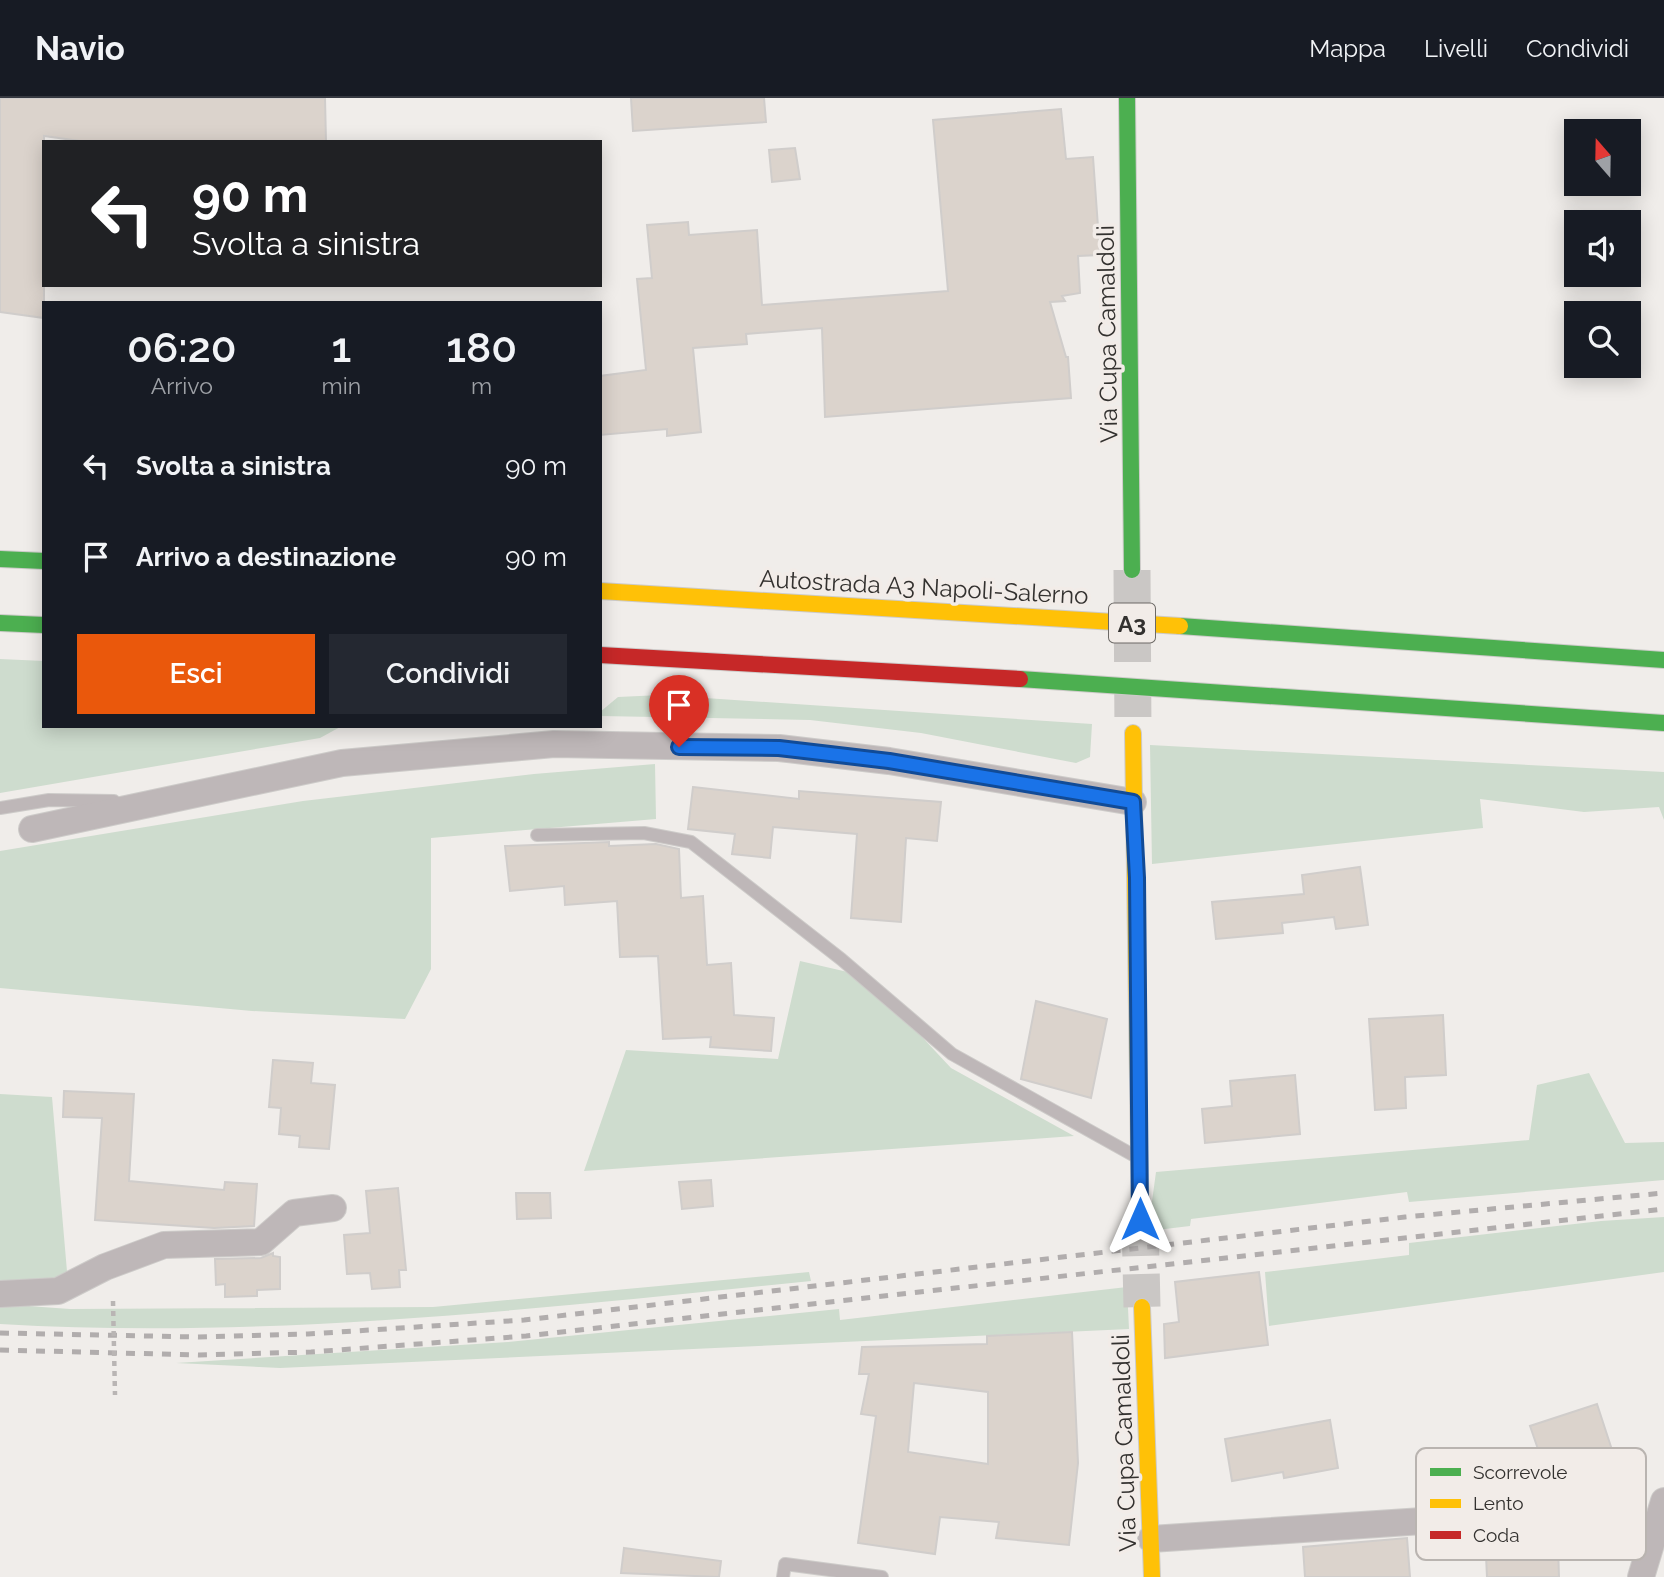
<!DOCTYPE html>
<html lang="it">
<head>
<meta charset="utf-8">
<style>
	body { margin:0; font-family:Raleway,sans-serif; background:#242831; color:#f1f3f6; height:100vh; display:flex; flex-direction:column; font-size:26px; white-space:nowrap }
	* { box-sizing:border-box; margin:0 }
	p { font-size:23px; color:#9ea1a6 }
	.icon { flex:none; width:38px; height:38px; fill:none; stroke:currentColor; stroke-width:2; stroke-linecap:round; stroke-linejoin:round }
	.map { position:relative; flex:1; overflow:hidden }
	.details { position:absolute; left:42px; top:203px; width:560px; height:427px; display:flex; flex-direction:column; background:#171b24; border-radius:0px; box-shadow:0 4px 18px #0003 }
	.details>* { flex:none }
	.hud { position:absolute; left:42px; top:42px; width:560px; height:147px; border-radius:0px; box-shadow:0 4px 18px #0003; background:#202124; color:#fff; overflow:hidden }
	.needle { width:46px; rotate:340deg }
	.controls { position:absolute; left:1564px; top:21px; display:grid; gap:14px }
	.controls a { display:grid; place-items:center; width:77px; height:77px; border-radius:0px; background:#171b24; box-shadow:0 4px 18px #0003; font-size:35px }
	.pin { position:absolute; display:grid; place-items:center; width:60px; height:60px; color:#fff; margin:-72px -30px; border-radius:50% 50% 50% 0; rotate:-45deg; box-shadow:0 0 7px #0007 }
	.pin .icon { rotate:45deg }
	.me { position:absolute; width:77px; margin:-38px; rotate:0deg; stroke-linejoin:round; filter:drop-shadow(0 0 5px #0008) }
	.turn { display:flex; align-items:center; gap:24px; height:147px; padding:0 35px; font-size:32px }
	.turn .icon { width:91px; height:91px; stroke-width:2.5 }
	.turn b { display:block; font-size:49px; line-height:60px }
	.eta { display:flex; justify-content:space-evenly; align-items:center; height:119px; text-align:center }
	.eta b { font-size:42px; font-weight:600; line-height:49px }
	.primary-button { display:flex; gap:14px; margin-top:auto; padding:14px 35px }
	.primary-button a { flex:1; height:80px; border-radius:0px; background:#ea580c; color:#fff; font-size:28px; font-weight:600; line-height:80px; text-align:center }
	.primary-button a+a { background:#242831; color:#f1f3f6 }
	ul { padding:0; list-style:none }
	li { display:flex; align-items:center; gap:21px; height:91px; padding:0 35px }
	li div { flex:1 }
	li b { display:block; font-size:26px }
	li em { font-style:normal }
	header { display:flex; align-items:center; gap:42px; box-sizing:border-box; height:98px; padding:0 35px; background:#171b24; border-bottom:2px solid #363941 }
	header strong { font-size:33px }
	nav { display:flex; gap:38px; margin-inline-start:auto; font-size:24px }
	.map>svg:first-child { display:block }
</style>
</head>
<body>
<header>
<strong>Navio</strong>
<nav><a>Mappa</a><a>Livelli</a><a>Condividi</a></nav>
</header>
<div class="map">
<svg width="1664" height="1479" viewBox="0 0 1664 1479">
	<rect width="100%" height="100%" fill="#f0edea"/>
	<path fill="#cedcce" d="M0,561l44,2v65h298l-22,12 -320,55z
		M661,597l431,29 -2,33 -14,6 -155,-30 -111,-13 -210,-4v-4l18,-15z
		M1150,647l514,27v48l-5,-13 -75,5 -104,-13 3,29 -331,36z
		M655,666l1,55 -225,19v131l-26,50 -153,-8 -252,-23v-137l303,-50 231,-27z
		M800,863l65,15 86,92 123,68 -490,35 42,-121 152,9z
		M1589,975l36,70 39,-1v38l-255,22 -2,-10 -216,27 -1,7 -42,5 8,-59 373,-32 8,-55z
		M0,996l52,3 16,186h-68z
		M1664,1119v55l-395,54 -4,-54 144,-17v-12l192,-22z
		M809,1174l2,9c-270,27 -540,59 -811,43v-20l70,5 363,-2z
		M1127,1189l2,42 -849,39 -104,-5 332,-21 331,-33 1,11z"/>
	<path fill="#dbd3cc" stroke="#d0cdcb" stroke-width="2" fill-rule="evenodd" d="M0,0h325l1,44h-239l-43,-6v182l-44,-6z
		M631,0h133l2,24 -133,9z
		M1061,11l5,50 27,-2 7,98 -22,1 2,37 -18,3 3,5 -15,1 16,55h2l3,41 -246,19 -3,-89 -76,6 1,10 -54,4 8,84 -34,4v-7l-67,6v-59l46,-6 -9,-91 15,-1 -5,-53 41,-3 1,13 68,-5 5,75 186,-14 -15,-171z
		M795,50l5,31 -28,3 -3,-32z
		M693,689l106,12v-8l142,11 -4,39 -31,-3 -5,84 -50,-4 6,-84 -84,-7 -3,31 -38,-4 3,-20 -47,-5z
		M609,744v4l47,-2 23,5 2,49 22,-2 4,69 24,-2 3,52 40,3 -3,33 -61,-4 1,-10 -48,2 -5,-83 -38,1 -3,-56 -52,4 -1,-19 -54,5 -5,-45z
		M1360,769l8,58 -32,4 -2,-12 -52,6 1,10 -67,6 -4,-37 92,-8 -2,-19z
		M1036,903l71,18 -16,79 -70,-19z
		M1443,917l3,60 -41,2 1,31 -31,2 -6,-91z
		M273,962l40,3 -2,20 24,2 -6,64 -30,-2 1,-11 -21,-2 2,-26 -12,-1z
		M1295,977l5,59 -95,9 -3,-34 30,-3 -2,-25z
		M64,993l70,3 -5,87 95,9 1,-8 32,2 -3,42 -40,2 -119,-8 7,-102 -39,-1z
		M711,1082l2,26 -31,3 -3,-27z
		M398,1090l8,82h-7l1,17 -28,2 -2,-16 -23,1 -3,-39 26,-2 -4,-42z
		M516,1095h34l1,25 -34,1z
		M273,1155v3l7,1v32l-23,1v6l-32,1v-13l-9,1 -1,-26 46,-1z
		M1259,1174l9,73 -103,13 -1,-34 15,-2 -4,-40z
		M1072,1234l6,131 -9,82 -73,-7 3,-16 -59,-5 -5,37 -77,-11 18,-127 -15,-2 8,-40h-10l3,-27 125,-3v-8zM914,1285l74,9v72l-80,-12z
		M1597,1306l18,55 -66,22 -19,-55z
		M1330,1322l8,48 -54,10 -1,-6 -51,9 -7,-42z
		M1516,1434v15l42,-1 1,31h-72l-2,-44z
		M1407,1440l3,39h-105l-2,-30z
		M624,1450l97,13 -2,16 -98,-4z"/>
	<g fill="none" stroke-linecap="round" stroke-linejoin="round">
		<path stroke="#cac7c5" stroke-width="37" stroke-dasharray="37 18" stroke-linecap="butt" d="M1132,472l1,163
			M1140,1121l2,88"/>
		<defs>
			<path id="lane" d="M0,710l49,-8 65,1
				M537,737l107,-2 47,9 150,117 111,95 181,101
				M783,1479l2,-13 97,13"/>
			<path id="street" d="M32,731l310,-66 212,-19 225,4 110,13 244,41
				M0,1196l58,-3 47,-24 59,-22 97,-3 33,-29 39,-5
				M1151,1441l287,-19 111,-12
				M1641,1479l23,-76"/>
			<path id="fast" d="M1127,0l5,472
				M0,461l44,2
				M0,525l44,2
				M1180,528l484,34
				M1020,581l644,44"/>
			<path id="slow" d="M600,493l580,35
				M1133,635l7,486
				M1142,1209l10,270"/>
			<path id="jam" d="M600,557l420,24"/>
		</defs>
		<use href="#lane" stroke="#cdcbc9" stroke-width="14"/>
		<use href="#street" stroke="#cdcbc9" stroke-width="28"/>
		<use href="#fast" stroke="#cdcbc9" stroke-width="18"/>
		<use href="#slow" stroke="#cdcbc9" stroke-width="18"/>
		<use href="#jam" stroke="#cdcbc9" stroke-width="18"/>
		<use href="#lane" stroke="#beb7b8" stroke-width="12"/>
		<use href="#street" stroke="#beb7b8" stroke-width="26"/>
		<use href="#fast" stroke="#4caf50" stroke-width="16"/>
		<use href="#slow" stroke="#ffc107" stroke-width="16"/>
		<use href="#jam" stroke="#c62828" stroke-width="16"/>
		<path stroke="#b1adad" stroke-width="5" stroke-dasharray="9 9" stroke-linecap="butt" d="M0,1235l198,4 110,-3 216,-14 881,-103 259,-24
			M0,1252l199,5 112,-3 215,-16 1138,-127"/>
		<path stroke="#b9b5b4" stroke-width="4.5" stroke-dasharray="5 5" stroke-linecap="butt" d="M113,1203l2,94"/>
	</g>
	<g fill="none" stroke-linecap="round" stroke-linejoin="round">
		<defs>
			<path id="route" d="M679,649l100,1 110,13 244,41 4,76 3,341"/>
		</defs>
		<use href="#route" stroke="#114b97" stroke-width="18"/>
		<use href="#route" stroke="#1a73e8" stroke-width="12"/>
	</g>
	<g text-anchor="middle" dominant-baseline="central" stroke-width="7" stroke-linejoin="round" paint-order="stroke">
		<rect fill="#f2ece8" stroke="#6c6966" stroke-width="2" x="1109" y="505.5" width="46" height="39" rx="5"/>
		<g font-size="23" font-weight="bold" fill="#33312f">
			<text x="1132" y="525">A3</text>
		</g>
		<g font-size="24" fill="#33312f" stroke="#f2ece8">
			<text transform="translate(1107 236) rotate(-91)">Via Cupa Camaldoli</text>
			<text transform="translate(924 489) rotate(3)">Autostrada A3 Napoli-Salerno</text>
			<text transform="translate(1124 1345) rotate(-92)">Via Cupa Camaldoli</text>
		</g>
	</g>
	<rect x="1416" y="1350" width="230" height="112" rx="10" fill="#f2ece8" stroke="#b9b4b0" stroke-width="2"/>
	<rect x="1430" y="1370" width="31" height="8" fill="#4caf50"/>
	<rect x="1430" y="1401" width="31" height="9" fill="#ffc107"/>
	<rect x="1430" y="1433" width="31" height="8" fill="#c62828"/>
	<g font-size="19" fill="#33312f">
		<text x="1473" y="1381">Scorrevole</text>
		<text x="1473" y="1412">Lento</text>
		<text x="1473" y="1444">Coda</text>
	</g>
</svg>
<div class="controls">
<a><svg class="needle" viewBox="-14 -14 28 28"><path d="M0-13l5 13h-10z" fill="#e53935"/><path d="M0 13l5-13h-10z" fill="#9ea1a6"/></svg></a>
<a><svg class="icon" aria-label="sound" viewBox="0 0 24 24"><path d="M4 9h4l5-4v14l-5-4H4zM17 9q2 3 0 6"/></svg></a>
<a><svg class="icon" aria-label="search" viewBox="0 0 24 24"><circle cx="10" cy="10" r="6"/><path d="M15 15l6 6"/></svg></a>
</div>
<div class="pin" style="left:679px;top:649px;background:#d93025"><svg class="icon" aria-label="arrive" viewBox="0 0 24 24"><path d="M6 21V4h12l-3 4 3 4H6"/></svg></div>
<svg class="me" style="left:1140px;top:1121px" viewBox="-20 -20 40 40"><path d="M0-17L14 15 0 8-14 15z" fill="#1a73e8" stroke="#fff" stroke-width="4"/></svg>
<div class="hud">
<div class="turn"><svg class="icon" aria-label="left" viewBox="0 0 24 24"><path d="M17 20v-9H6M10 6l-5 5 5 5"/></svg><div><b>90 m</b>Svolta a sinistra</div></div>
</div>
<section class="details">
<div class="eta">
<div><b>06:20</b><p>Arrivo</p></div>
<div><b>1</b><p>min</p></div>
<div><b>180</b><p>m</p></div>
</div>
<ul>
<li><svg class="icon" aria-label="left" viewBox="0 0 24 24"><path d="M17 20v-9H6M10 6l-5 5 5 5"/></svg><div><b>Svolta a sinistra</b></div><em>90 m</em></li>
<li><svg class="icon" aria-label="arrive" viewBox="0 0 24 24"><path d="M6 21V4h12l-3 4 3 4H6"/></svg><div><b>Arrivo a destinazione</b></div><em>90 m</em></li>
</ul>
<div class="primary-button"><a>Esci</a><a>Condividi</a></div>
</section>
</div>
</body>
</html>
